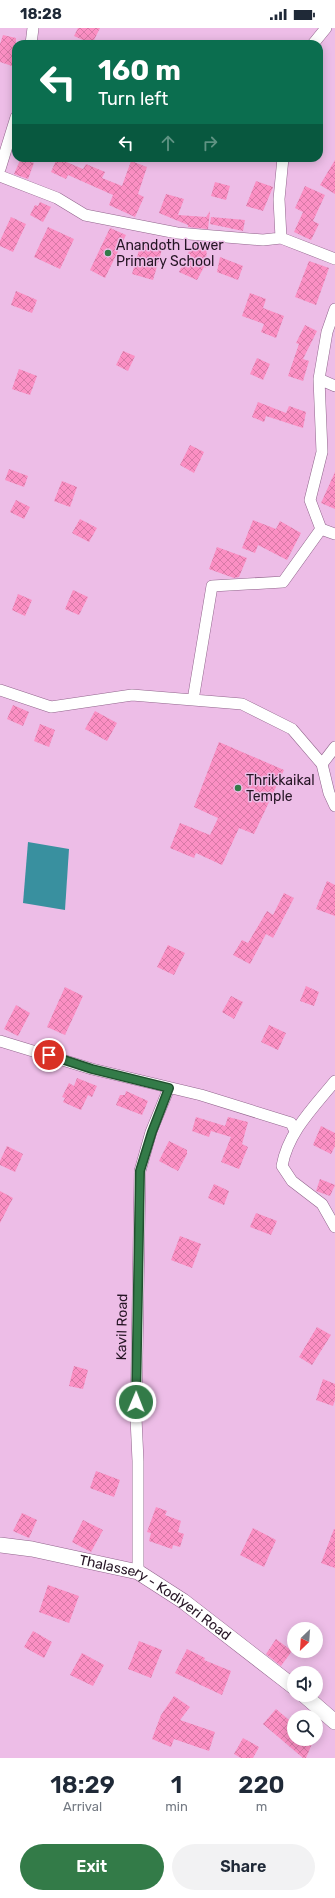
<!DOCTYPE html>
<html lang="en">
<head>
<meta charset="utf-8">
<style>
	body { margin:0; font-family:Rubik,sans-serif; background:#f2f2f3; color:#1f2937; height:100vh; display:flex; flex-direction:column; font-size:15px; white-space:nowrap }
	* { box-sizing:border-box; margin:0 }
	p { font-size:13px; color:#747a83 }
	.icon { flex:none; width:22px; height:22px; fill:none; stroke:currentColor; stroke-width:2; stroke-linecap:round; stroke-linejoin:round }
	.map { position:relative; height:1730px; overflow:hidden }
	.details { display:flex; flex-direction:column; background:#fff; flex:1 }
	.details>* { flex:none }
	.banner { position:absolute; left:12px; top:12px; width:311px; height:122px; border-radius:12px; box-shadow:0 2px 10px #0003; background:#0b6e4f; color:#fff; overflow:hidden }
	.needle { width:26px; rotate:205deg }
	.fabs { position:absolute; left:287px; top:1594px; display:grid; gap:8px }
	.fabs a { display:grid; place-items:center; width:36px; height:36px; border-radius:50%; background:#fff; box-shadow:0 2px 10px #0003; font-size:20px }
	.pin { position:absolute; display:grid; place-items:center; width:34px; height:34px; color:#fff; margin:-17px; border:2px solid #fff; border-radius:50%; box-shadow:0 1px 4px #0007 }
	.me { position:absolute; width:44px; margin:-22px; rotate:1deg; stroke-linejoin:round; filter:drop-shadow(0 0 3px #0008) }
	.turn { display:flex; align-items:center; gap:14px; height:84px; padding:0 20px; font-size:18px }
	.turn .icon { width:52px; height:52px; stroke-width:2.5 }
	.turn b { display:block; font-size:28px; line-height:34px }
	.lanes { display:flex; align-items:center; height:38px; padding:0 20px; background:#0003; justify-content:center; gap:20px; direction:ltr }
	.lanes .off { opacity:.35 }
	.eta { display:flex; justify-content:space-evenly; align-items:center; height:68px; text-align:center }
	.eta b { font-size:24px; font-weight:600; line-height:28px }
	.cta { display:flex; gap:8px; margin-top:auto; padding:8px 20px }
	.cta a { flex:1; height:46px; border-radius:24px; background:#337b48; color:#fff; font-size:16px; font-weight:600; line-height:46px; text-align:center }
	.cta a+a { background:#f2f2f3; color:#1f2937 }
	.status { display:flex; justify-content:space-between; align-items:center; height:28px; padding:0 20px; background:#fff; direction:ltr }
	.status svg { height:11px; fill:currentColor }
	.map>svg:first-child { display:block }
</style>
</head>
<body>
<div class="status"><b>18:28</b><svg viewBox="0 0 49 12"><path d="M0 12V9h3v3zM5 12V6h3v6zM10 12V3h3v9zM15 12V0h3v12zM26 1h20v11H26zM47 4h2v5h-2z"/></svg></div>
<div class="map">
<svg width="335" height="1730" viewBox="0 0 335 1730">
	<defs>
		<pattern id="building-cross-hatch" width="8" height="8" patternUnits="userSpaceOnUse"><rect width="8" height="8" fill="#fb8fc3"/><path d="M0 0l8 8M0 8l8-8" fill="none" stroke="#d77aa7"/></pattern>
	</defs>
	<rect width="100%" height="100%" fill="#edbde7"/>
	<path fill="#39909f" d="M28,814l41,7 -4,61 -42,-7z"/>
	<path fill="url(#building-cross-hatch)" d="M78,0h22l-8,16 -18,-8z
		M3,7l13,3v15l-4,13 -12,-4v-18z
		M21,130l13,5 -6,16 -14,-5z
		M57,130l26,11 3,-5 19,8 -3,6 20,8 9,-25 16,6 -9,27 6,3 -9,20 -26,-12 4,-10 -45,-20 -2,4 -15,-7z
		M335,132v34l-15,-9z
		M256,153l17,6 -10,24 -17,-5z
		M215,154l15,4 -4,14 -15,-4z
		M305,158l20,9 -12,26 6,3 -8,16 -17,-8 9,-20 -8,-4z
		M166,166l18,5 -6,16 28,2 4,-6 -2,18 -20,-2v-2l-29,-12z
		M40,174l11,5 -8,15 -13,-7 5,-10 3,1z
		M11,189l15,7 -13,28 -13,-6v-5z
		M211,189l34,3 -2,11 -33,-7z
		M48,199l26,12 -14,30 -26,-12z
		M110,200l16,7 -21,43 -15,-8z
		M142,212l21,6 -10,34 -21,-6z
		M194,213l13,1 -1,26 -2,-1 -7,13 -18,-8z
		M220,229l23,9 -5,14 -21,-8z
		M309,233l20,7 -13,37 -21,-8z
		M16,263l21,9 -5,13 -21,-8z
		M250,265l16,6 -3,9 21,8 -8,22 -15,-6 3,-8 -22,-8z
		M305,297l12,6 -14,28 6,2 -6,20 -15,-5 11,-32 -3,-1z
		M123,323l12,5 -7,15 -12,-6z
		M257,330l13,6 -7,16 -13,-6z
		M19,341l18,7 -7,19 -18,-6z
		M258,374l28,11 3,-7 17,6 -3,16 -37,-12 -2,6 -12,-5z
		M190,417l14,7 -10,21 -14,-8z
		M9,441l19,7 -4,11 -19,-7z
		M335,444v37l-14,-6z
		M62,453l15,6 -7,20 -16,-6z
		M16,472l14,7 -6,12 -14,-7z
		M80,491l17,9 -8,14 -17,-9z
		M253,492l23,9 4,-8 21,12 -14,27 -29,-15 -3,8 -13,-5z
		M217,519l30,11 -8,19 -5,1 -25,-9z
		M73,562l15,7 -9,18 -14,-6z
		M18,566l14,6 -7,16 -13,-6z
		M13,677l16,7 -6,14 -16,-7z
		M95,683l22,12 -10,18 -22,-12z
		M40,696l15,6 -6,17 -15,-6z
		M219,714l65,28 -30,64 -15,-6 -17,37 -26,-12 -2,5 -24,-10 10,-25 30,12 8,-17 -24,-11z
		M327,853l8,4v31l-19,-7z
		M284,865l10,5 -21,40 -7,-4 -16,30 -17,-9 9,-15 6,3 19,-32 6,4z
		M168,917l17,8 -11,22 -17,-8z
		M306,958l13,6 -5,14 -14,-5z
		M65,959l18,9 -18,39 -18,-8z
		M231,968l12,6 -9,17 -12,-7z
		M16,977l14,8 -12,23 -14,-7z
		M269,997l17,8 -8,17 -17,-8z
		M77,1050l20,8 -5,11 -4,-2 -7,15 -18,-8 2,-4 -3,-1 7,-14 5,3z
		M126,1063l22,10 -6,14 -26,-10 4,-10h5z
		M196,1089l29,9 3,-9 20,5 -6,22 6,3 -9,22 -18,-7 10,-25 -20,-6 -2,6 -17,-6z
		M321,1098l14,7v13l-4,8 -18,-9z
		M169,1113l18,9v4l-9,17 -19,-10z
		M7,1118l16,8 -8,18 -15,-7v-4z
		M320,1151l15,6 -5,11 -14,-5z
		M214,1156l15,7 -5,14 -16,-7z
		M0,1163l13,7 -13,25z
		M256,1185l21,8 -6,14 -21,-8z
		M180,1208l21,8 -9,24 -21,-8z
		M317,1299l14,8 -19,30 -13,-8z
		M74,1338l14,4 -5,19 -14,-3z
		M323,1351l12,5v16l-2,6 -17,-6z
		M96,1443l24,9 -6,17 -24,-9z
		M156,1479l11,4 -2,4 16,6 -3,11 6,2 -4,13 -7,-2 -1,4 -23,-8 2,-8 -4,-1z
		M22,1485l15,7 -8,18 -16,-7z
		M83,1492l20,10 -12,22 -19,-10z
		M253,1500l23,12 -12,27 -24,-12z
		M334,1501h1v39l-14,-5z
		M48,1557l31,11 -10,27 -30,-11z
		M33,1603l19,11 -8,16 -20,-11z
		M276,1611l16,12 -11,15 -15,-12z
		M139,1613l23,9 -11,28 -23,-9z
		M187,1621l18,9 -1,2 27,11 -9,24 -47,-22z
		M82,1625l22,12 -11,21 -23,-11z
		M174,1668l16,11 -10,13 35,12 -6,19 -35,-12 -3,8 -19,-8 9,-24z
		M276,1681l18,15v15h20l-8,19h-3l-40,-34z
		M243,1710l16,9 -6,11h-12l-7,-4z"/>
	<g fill="none" stroke-linecap="round" stroke-linejoin="round">
		<defs>
			<path id="minor" d="M31,16l2,-16
				M313,16l13,-16
				M0,141l16,-52
				M0,148l57,22 28,17 92,18 86,7 18,-2 54,21
				M281,210l-2,-39 4,-41
				M335,281l-8,23 -8,47 16,7
				M319,351l3,73 -12,48 11,29
				M0,662l51,17 81,-12 110,9 50,25 30,35
				M193,672l19,-114 71,-4 38,-53 14,5
				M335,719l-13,17 7,29 6,13
				M0,1013l92,28 109,26 90,28 4,8
				M335,1053c-21,26 -47,51 -53,85l10,15 30,23 13,23
				M138,1544v-111l-2,-43 4,-247 11,-39 18,-44"/>
			<g id="secondary">
				<path id="s1" d="M0,1517l32,4 106,23 45,29 111,86"/>
				<path d="M304,1667l31,27"/>
			</g>
		</defs>
		<use href="#minor" stroke="#91658c" stroke-width="12"/>
		<use href="#secondary" stroke="#91658c" stroke-width="16"/>
		<use href="#minor" stroke="#fff" stroke-width="11"/>
		<use href="#secondary" stroke="#fff" stroke-width="15"/>
	</g>
	<g fill="none" stroke-linecap="round" stroke-linejoin="round">
		<defs>
			<path id="route" d="M49,1027l43,14 77,19 -17,44 -12,39 -4,231"/>
		</defs>
		<use href="#route" stroke="#21502f" stroke-width="10"/>
		<use href="#route" stroke="#337b48" stroke-width="7"/>
	</g>
	<g fill="#337b48" stroke="#edbde7" stroke-width="1.5">
		<circle cx="108" cy="225" r="4"/>
		<circle cx="238" cy="760" r="4"/>
	</g>
	<g text-anchor="middle" dominant-baseline="central" stroke-width="3" stroke-linejoin="round" paint-order="stroke">
		<g font-size="14" fill="#261525" stroke="#edbde7" text-anchor="start">
			<text x="116" y="217">Anandoth Lower<tspan x="116" dy="16">Primary School</tspan></text>
			<text x="246" y="752">Thrikkaikal<tspan x="246" dy="16">Temple</tspan></text>
		</g>
		<g font-size="14" fill="#261525" stroke="#edbde7">
			<text transform="translate(122 1299) rotate(-89)">Kavil Road</text>
			<text stroke="none"><textPath href="#s1" startOffset="167">Thalassery - Kodiyeri Road</textPath></text>
		</g>
	</g>
</svg>
<div class="fabs">
<a><svg class="needle" viewBox="-14 -14 28 28"><path d="M0-13l5 13h-10z" fill="#e53935"/><path d="M0 13l5-13h-10z" fill="#747a83"/></svg></a>
<a><svg class="icon" aria-label="sound" viewBox="0 0 24 24"><path d="M4 9h4l5-4v14l-5-4H4zM17 9q2 3 0 6"/></svg></a>
<a><svg class="icon" aria-label="search" viewBox="0 0 24 24"><circle cx="10" cy="10" r="6"/><path d="M15 15l6 6"/></svg></a>
</div>
<div class="pin" style="left:49px;top:1027px;background:#d93025"><svg class="icon" aria-label="arrive" viewBox="0 0 24 24"><path d="M6 21V4h12l-3 4 3 4H6"/></svg></div>
<svg class="me" style="left:136px;top:1374px" viewBox="-20 -20 40 40"><circle r="17" fill="#337b48" stroke="#fff" stroke-width="3"/><path d="M0-11L8 9 0 5-8 9z" fill="#fff"/></svg>
<div class="banner">
<div class="turn"><svg class="icon" aria-label="left" viewBox="0 0 24 24"><path d="M17 20v-9H6M10 6l-5 5 5 5"/></svg><div><b>160 m</b>Turn left</div></div>
<div class="lanes"><svg class="icon" aria-label="left" viewBox="0 0 24 24"><path d="M17 20v-9H6M10 6l-5 5 5 5"/></svg><svg class="icon off" aria-label="ahead" viewBox="0 0 24 24"><path d="M12 20V5M6 11l6-6 6 6"/></svg><svg class="icon off" aria-label="right" viewBox="0 0 24 24"><path d="M7 20v-9h11M14 6l5 5-5 5"/></svg></div>
</div>
</div>
<section class="details">
<div class="eta">
<div><b>18:29</b><p>Arrival</p></div>
<div><b>1</b><p>min</p></div>
<div><b>220</b><p>m</p></div>
</div>
<div class="cta"><a>Exit</a><a>Share</a></div>
</section>
</body>
</html>
